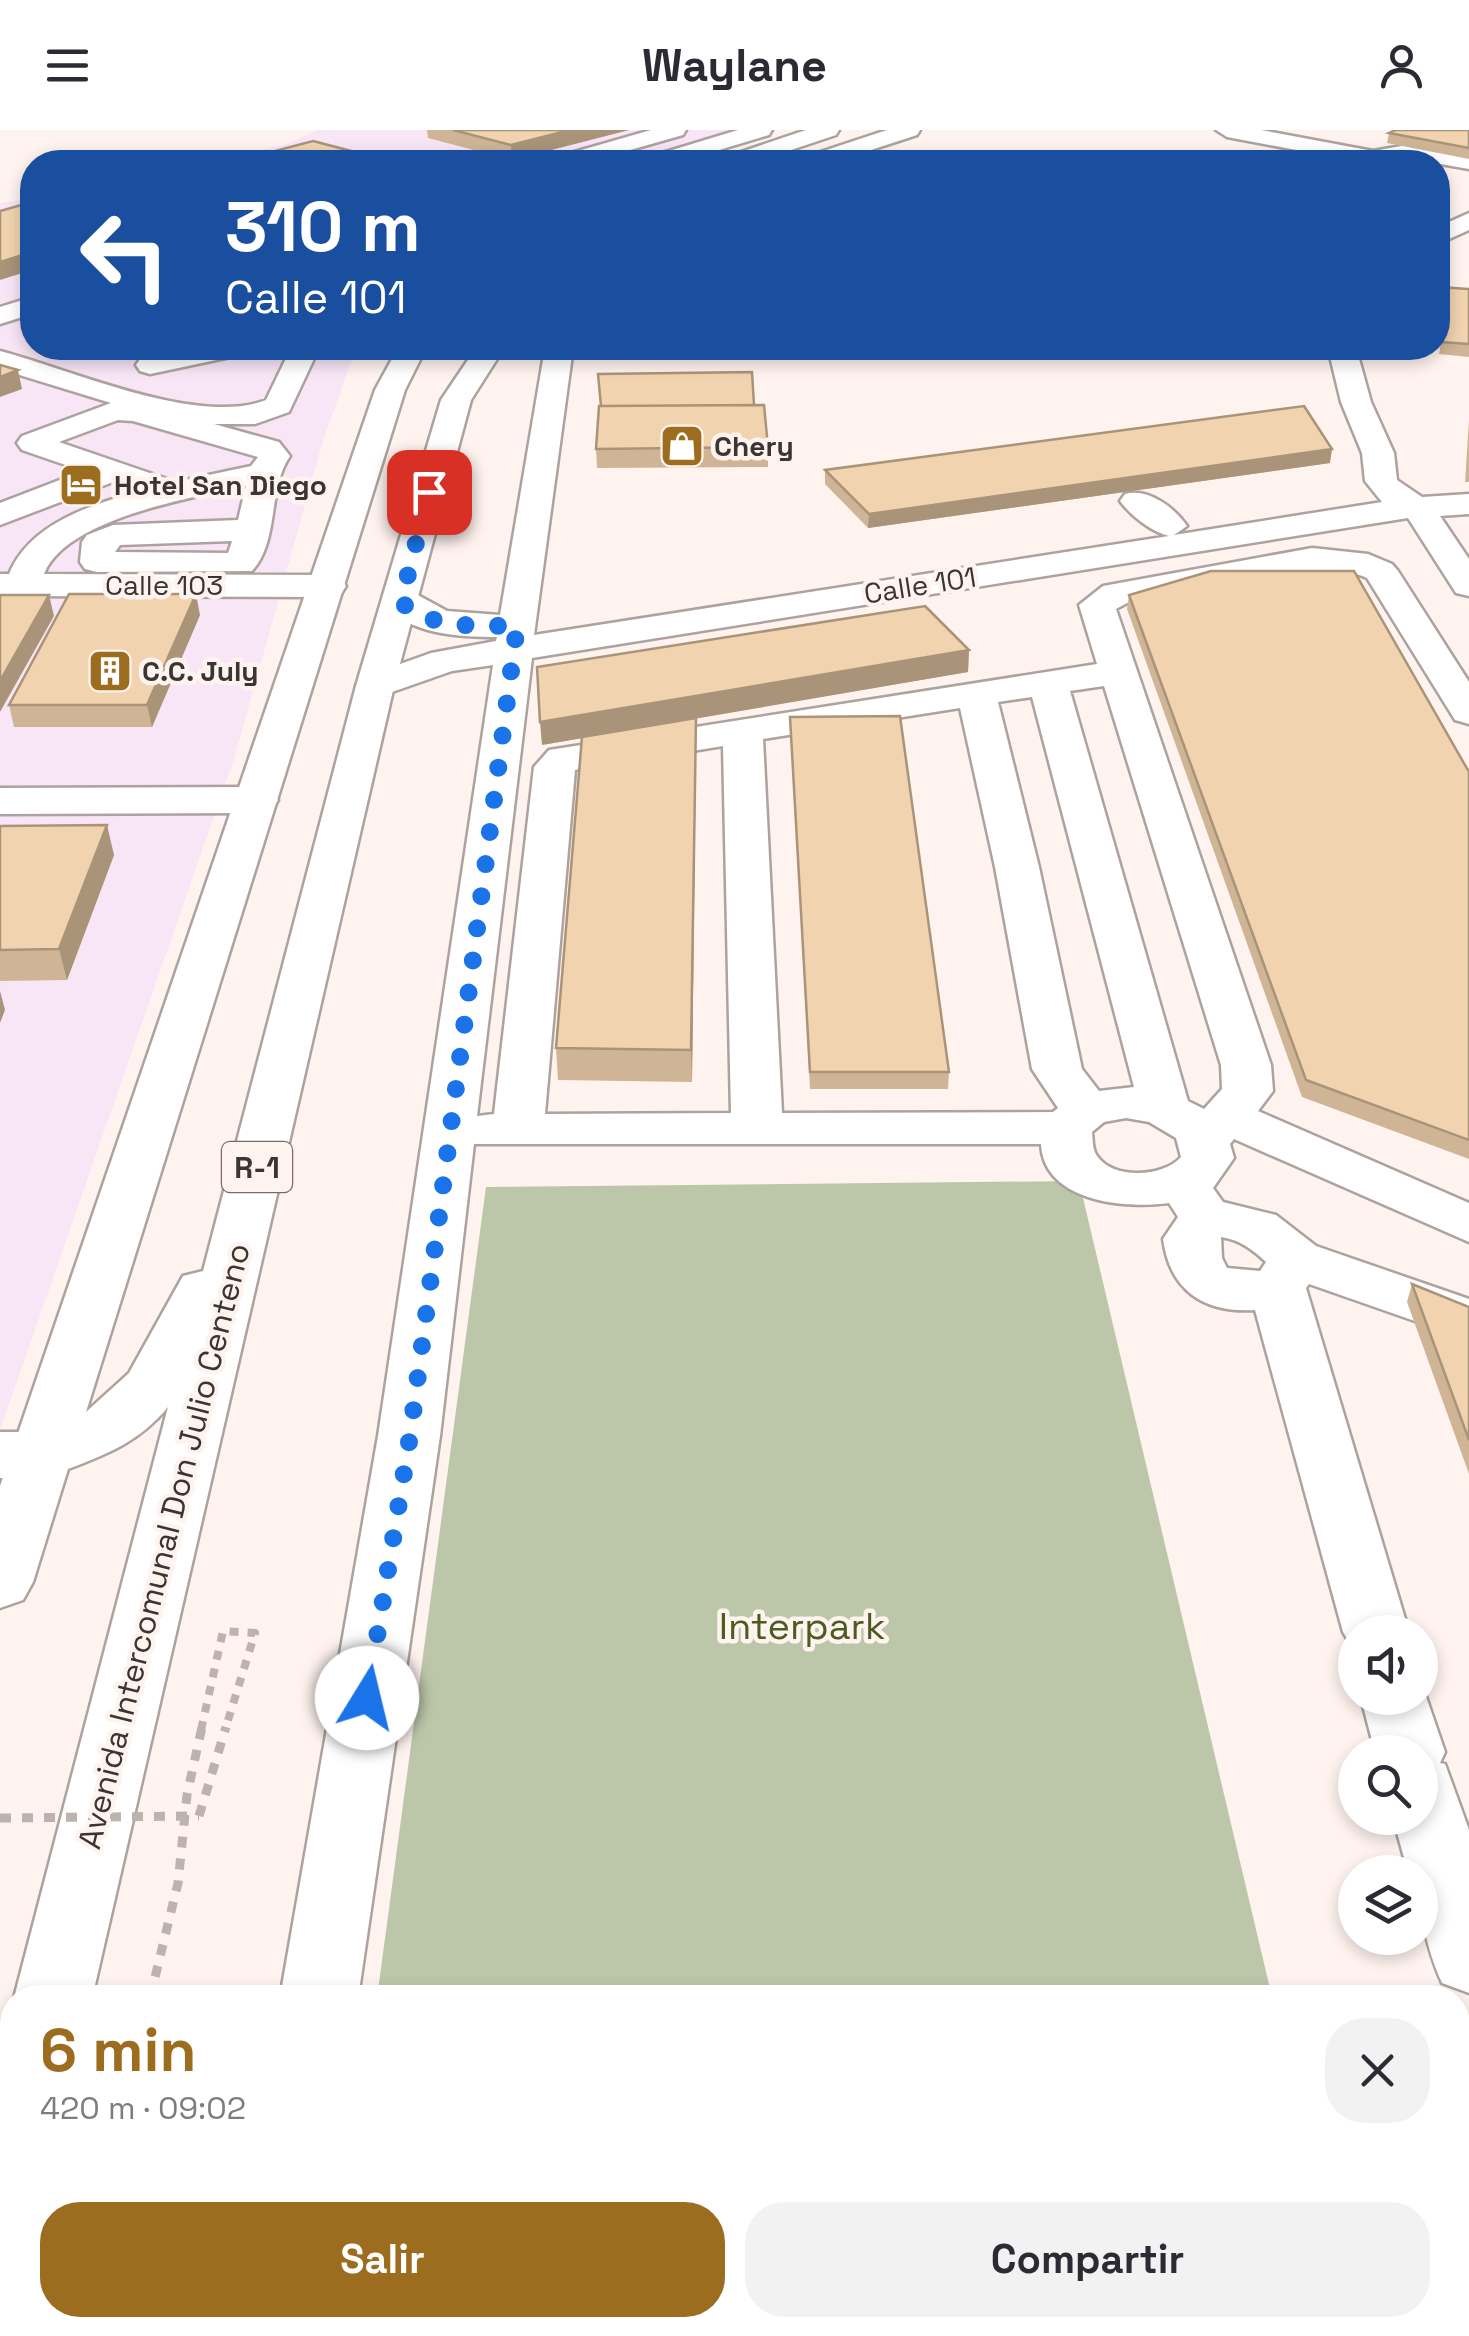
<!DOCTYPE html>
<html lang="es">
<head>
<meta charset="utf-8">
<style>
	body { margin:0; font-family:"Space Grotesk",sans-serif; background:#f2f2f3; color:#2b2b33; height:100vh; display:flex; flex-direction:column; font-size:38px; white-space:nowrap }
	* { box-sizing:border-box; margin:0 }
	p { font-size:32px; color:#7c7c81 }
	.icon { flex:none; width:55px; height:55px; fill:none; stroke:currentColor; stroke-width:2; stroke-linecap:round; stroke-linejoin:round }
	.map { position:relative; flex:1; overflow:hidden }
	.side { position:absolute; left:0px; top:1855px; width:1470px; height:352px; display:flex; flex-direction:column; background:#fff; border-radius:40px 40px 0 0; box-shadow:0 5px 15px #0003 }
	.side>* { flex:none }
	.hud { position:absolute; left:20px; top:20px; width:1430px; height:210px; border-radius:40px; box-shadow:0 5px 15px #0003; background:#1a4fa0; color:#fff; overflow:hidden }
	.fabs { position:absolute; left:1338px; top:1485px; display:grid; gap:20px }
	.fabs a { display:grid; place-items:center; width:100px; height:100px; border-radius:50%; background:#fff; box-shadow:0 5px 15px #0003; font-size:50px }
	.pin { position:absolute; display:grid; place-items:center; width:85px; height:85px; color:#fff; margin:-42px; border-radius:20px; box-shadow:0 5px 15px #0006 }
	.me { position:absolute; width:110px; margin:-55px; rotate:9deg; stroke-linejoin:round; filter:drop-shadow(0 0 8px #0008) }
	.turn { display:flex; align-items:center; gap:35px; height:210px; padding:0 40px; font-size:45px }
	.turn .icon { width:130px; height:130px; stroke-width:2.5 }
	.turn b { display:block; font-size:70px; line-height:85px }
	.round { display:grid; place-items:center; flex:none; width:105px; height:105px; border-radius:40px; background:#f2f2f3 }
	.headline { display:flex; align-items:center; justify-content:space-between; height:170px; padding:0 40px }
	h1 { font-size:60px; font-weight:600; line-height:75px; color:#9c6c1f }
	.action { display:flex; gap:20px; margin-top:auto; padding:20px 40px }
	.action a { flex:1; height:115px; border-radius:40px; background:#9c6c1f; color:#fff; font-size:40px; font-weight:600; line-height:115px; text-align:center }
	.action a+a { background:#f2f2f3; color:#2b2b33 }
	header { display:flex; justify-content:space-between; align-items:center; height:130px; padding:0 40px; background:#fff; font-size:45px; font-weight:600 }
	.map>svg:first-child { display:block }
</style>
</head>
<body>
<header><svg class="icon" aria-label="menu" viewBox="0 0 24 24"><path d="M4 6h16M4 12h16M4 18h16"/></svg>Waylane<svg class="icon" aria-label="person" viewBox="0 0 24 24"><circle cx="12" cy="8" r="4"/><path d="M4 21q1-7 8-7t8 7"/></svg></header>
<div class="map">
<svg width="1469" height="2206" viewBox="0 0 1469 2206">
	<rect width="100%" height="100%" fill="#fff3ef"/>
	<path fill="#f8e5f6" d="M317,0h419l-104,32h-429l82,-17z
		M32,68v150h324l-34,96 -88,315 -234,671v-1227z"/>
	<path fill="#bcc7aa" d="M1079,1051l193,816 -895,1 109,-811z"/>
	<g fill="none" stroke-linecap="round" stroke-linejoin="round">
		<defs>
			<path id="minor" d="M651,0h35l-3,5 -95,27h-34l3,-5z
				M887,0h33l-3,5 -83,27h-32l3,-5z
				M1216,0h45l112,21 40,-7 56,11v14l-68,-12 3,5h-44l-133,-25z
				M1469,83v17l-31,14v-17z
				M32,167v17l-32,10v-17z
				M194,218l45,2 -4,6 -85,18 -10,-3 -4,-6 4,-6z
				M291,218h28l-30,64 -34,12h-41l65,18 11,14c-23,33 -10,84 -38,115l-155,1 -12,-3 -5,-7 2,-20 5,-7 26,-10 125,-5 8,-34c-53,11 -181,33 -202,88l284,1 13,3 5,8 -5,8 -13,3 -328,-1v-22h9c21,-51 82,-69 131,-83l-27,-9 -113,43v-22l83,-32 -61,-21 -5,-7 5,-7 89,-33 -111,-34v-18c70,18 197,76 266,49zM118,290l15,1 125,36 -7,9 -75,16 -117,-40zM232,411l-4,12 -113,-1 5,-7z
				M545,218h28l-39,287 635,-99c-17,-4 -38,-20 -49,-35l5,-7c23,-6 49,13 62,32l-13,9 208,-33 -17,-21 -3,-28 -21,-51 -13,-54h28l15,54 23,51 3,27 25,17 47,-3v20l-29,2 29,43v37l-13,-3 -48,-75 -876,140 -55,458 17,-2 40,-347 15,-17 548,-86 -18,-59 24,-19 209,-38 56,6 24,10 6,7 71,111v42l-14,-4 -88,-142c-50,-24 -183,14 -240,25l-11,6 155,456 2,26 -15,20 211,92v39l-235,-103 -4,5 4,14 -21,30 10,14 53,13 40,31 153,53v41l-160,-56 -3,4 103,344h-54v20l-12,-20 -88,-322c-51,3 -85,-19 -92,-71l15,-22 -9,-14c-44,6 -125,-1 -128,-59h-567l-34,292 -82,562h-78l98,-562 115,-771 -41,6 -77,27 -14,-4 -5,-8 5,-8 70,-25 65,-12 1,-4c-37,0 -91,-2 -114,-36l5,-8 13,-3 13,3 33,18 53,4zM1104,556l117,379 1,24 -18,20 -16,-8 -118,-410zM1032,567l102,390 -35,4 -17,-22 -43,-202 -41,-165zM960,578l35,159 37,202 26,39 -5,4 -271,1 -19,-374zM723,616l8,367 -186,1 30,-344zM1126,988l23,4 27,16 5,19c-17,20 -68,23 -84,-1 -5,-7 -4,-15 -5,-24l12,-10zM1221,1107c19,3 31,12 45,25l-6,9 -33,-3 -5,-10z
				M257,657l15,4 6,9 -6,9 -15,4 -257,1v-26z
				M0,1302h42l22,7 9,16 -9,16 -22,7h-42z
				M1420,1549l25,73 -5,11 5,1 24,66v163l-27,-10c-17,-38 -22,-70 -22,-111h-12l-15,-54h27v-66h-45l-14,-54h59z
				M1458,2169l11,5v32h-105l-5,-11h99z
				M222,2195h165l5,11h-172z
				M978,2195h141l-5,11h-141z"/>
			<path id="major" d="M738,0h34l-3,5 -90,27h-33l3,-5z
				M806,0h33l-3,5 -81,27h-32l3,-5z
				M398,218h28l-21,42 -319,1022 43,-39 54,-97 20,-5 153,-585 85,-286 35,-52h28l-33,52 -77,286 -302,1312h-78l154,-591c-28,34 -60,47 -100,62l-35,113 -10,18 -23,8v-122l375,-1096z
				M12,1990v128l-12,5v-128z"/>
		</defs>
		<use href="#minor" stroke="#ada29e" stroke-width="5"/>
		<use href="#major" stroke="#ada29e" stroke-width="5"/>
		<path stroke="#bcb3af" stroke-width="8" stroke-dasharray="9 9" stroke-linecap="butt" d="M201,1600l22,-99 32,2 -30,97"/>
		<path stroke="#bcb3af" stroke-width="9" stroke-dasharray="11 11" stroke-linecap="butt" d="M199,1686l27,-89
			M150,1868l28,-115 9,-88 15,-68
			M67,2206l2,-11"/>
		<use href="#minor" fill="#fff" fill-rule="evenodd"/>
		<use href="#major" fill="#fff" fill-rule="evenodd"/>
		<path stroke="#bcb3af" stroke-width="9" stroke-dasharray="11 11" stroke-linecap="butt" d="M0,1688l199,-2"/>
	</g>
	<path fill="#cfb596" d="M427,0h202l-117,30 -84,-22z
		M1469,0v29l-82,-16 2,-10z
		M1438,157l31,2v68l-30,-3 2,-12h-3z
		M754,275l14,42v20l-171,1 -1,-19z
		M1469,290v62h-4z
		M1330,333l-462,65 -43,-44v-14z
		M1129,465l340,177v387l-167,-62 -175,-488z
		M200,485l-48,112h-138l-5,-22z
		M969,520l-1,22 -272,46 -4,364 -134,-2 -2,-32 26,-310 -40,7z
		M790,587l159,355 -1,17h-138z
		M0,696l114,29 -47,125 -67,1z
		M1412,1154l57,23v167l-62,-172z"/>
	<path fill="#a9947a" d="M570,0h59l-117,30 -1,-15z
		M32,122v18l-32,10v-18z
		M18,240l4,19 -22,8v-20z
		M1332,319l-2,14 -462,65 1,-14z
		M196,464l4,21 -48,112 -5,-22z
		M49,465l5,21 -54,96v-31z
		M969,520l-1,22 -426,73 -2,-23z
		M696,588v28l-4,336 -1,-32z
		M107,695l7,30 -47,125 -8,-31z
		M0,861l5,19 -5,13z"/>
	<path fill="#f1d3af" stroke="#a9947a" stroke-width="2.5" d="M453,0h117l-59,15z
		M1396,0h73v18l-80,-15z
		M313,11l80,21h-160z
		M869,22l63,10h-94l8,-3 -11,-3z
		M32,72v50l-32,10v-51z
		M1438,157l31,2v55l-27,-2 2,-12h-6z
		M0,235l18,5 -18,7z
		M752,242l2,33 -153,1 -3,-32z
		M764,275l4,42 -172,2 3,-43z
		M1304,276l28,43 -463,65 -44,-44z
		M1211,441h143l115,201v368l-163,-60 -177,-485z
		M69,464h127l-49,111h-138z
		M0,465h49l-49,86z
		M925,476l44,44 -429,72 -3,-55z
		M900,586l49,356h-139l-20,-355z
		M696,588l-5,332 -135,-2 26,-311z
		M107,695l-48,124 -59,1v-124z
		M1412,1154l57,23v133z"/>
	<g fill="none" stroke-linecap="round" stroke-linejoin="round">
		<path stroke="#1a73e8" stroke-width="18" stroke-dasharray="0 32.4" d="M367,1568l43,-262 107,-810c-41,-1 -84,4 -116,-24l28,-110"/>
	</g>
	<defs>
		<symbol id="shop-square" viewBox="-11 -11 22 22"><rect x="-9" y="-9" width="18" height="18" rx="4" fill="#9c6c1f" stroke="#fff3ef"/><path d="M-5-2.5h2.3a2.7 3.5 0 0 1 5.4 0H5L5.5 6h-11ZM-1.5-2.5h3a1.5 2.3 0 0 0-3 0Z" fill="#fff"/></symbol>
		<symbol id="hotel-square" viewBox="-11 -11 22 22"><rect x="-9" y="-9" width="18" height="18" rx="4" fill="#9c6c1f" stroke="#fff3ef"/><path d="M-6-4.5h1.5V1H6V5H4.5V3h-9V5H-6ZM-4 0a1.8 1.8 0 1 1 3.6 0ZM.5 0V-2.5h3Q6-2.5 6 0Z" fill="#fff"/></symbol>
		<symbol id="building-square" viewBox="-11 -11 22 22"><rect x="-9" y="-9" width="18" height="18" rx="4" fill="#9c6c1f" stroke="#fff3ef"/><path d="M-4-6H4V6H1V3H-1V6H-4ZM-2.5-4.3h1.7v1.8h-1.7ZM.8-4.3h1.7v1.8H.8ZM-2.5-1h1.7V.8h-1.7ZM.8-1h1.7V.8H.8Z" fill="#fff"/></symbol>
	</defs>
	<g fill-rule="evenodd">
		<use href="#shop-square" x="657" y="291" width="50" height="50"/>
		<use href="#hotel-square" x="56" y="330" width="50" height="50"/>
		<use href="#building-square" x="85" y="516" width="50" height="50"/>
	</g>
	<g text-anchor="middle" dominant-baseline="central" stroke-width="9" stroke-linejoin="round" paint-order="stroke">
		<g font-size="28" font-weight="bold" fill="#393533" stroke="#fff3ef" text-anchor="start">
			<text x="714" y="316">Chery</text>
			<text x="114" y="355">Hotel San Diego</text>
			<text x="142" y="541">C.C. July</text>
		</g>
		<g font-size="28" fill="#393533" stroke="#fff3ef">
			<text x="164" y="455">Calle 103</text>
			<text transform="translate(920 455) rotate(-9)">Calle 101</text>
		</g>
		<rect fill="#fff3ef" stroke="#746e6b" stroke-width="2.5" x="222" y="1012" width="70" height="50" rx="8"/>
		<g font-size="30" font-weight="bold" fill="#393533">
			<text x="257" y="1037">R-1</text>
		</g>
		<g font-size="32" fill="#393533" stroke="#fff3ef">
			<text transform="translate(164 1416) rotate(-76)">Avenida Intercomunal Don Julio Centeno</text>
		</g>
		<g font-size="38" fill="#4a5c1f" stroke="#fff3ef">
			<text x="802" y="1496">Interpark</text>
		</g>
	</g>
</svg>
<div class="fabs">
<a><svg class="icon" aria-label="sound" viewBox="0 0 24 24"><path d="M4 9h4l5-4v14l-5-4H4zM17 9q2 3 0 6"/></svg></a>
<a><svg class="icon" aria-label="search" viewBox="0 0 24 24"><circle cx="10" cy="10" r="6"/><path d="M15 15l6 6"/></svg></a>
<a><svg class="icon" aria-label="layers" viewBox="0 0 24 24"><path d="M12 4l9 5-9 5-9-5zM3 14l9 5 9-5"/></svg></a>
</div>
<div class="pin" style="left:429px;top:362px;background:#d93025"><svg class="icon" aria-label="arrive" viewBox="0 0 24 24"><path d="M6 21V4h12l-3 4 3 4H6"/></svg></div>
<svg class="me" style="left:367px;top:1568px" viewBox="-20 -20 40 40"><circle r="19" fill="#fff"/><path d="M0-13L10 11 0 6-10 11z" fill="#1a73e8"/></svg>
<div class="hud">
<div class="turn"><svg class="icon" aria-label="left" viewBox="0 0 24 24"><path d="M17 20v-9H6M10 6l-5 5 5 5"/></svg><div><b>310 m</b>Calle 101</div></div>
</div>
<section class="side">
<div class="headline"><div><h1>6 min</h1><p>420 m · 09:02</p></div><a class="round"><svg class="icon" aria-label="close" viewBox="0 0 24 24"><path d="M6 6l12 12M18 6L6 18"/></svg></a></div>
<div class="action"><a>Salir</a><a>Compartir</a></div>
</section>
</div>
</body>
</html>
